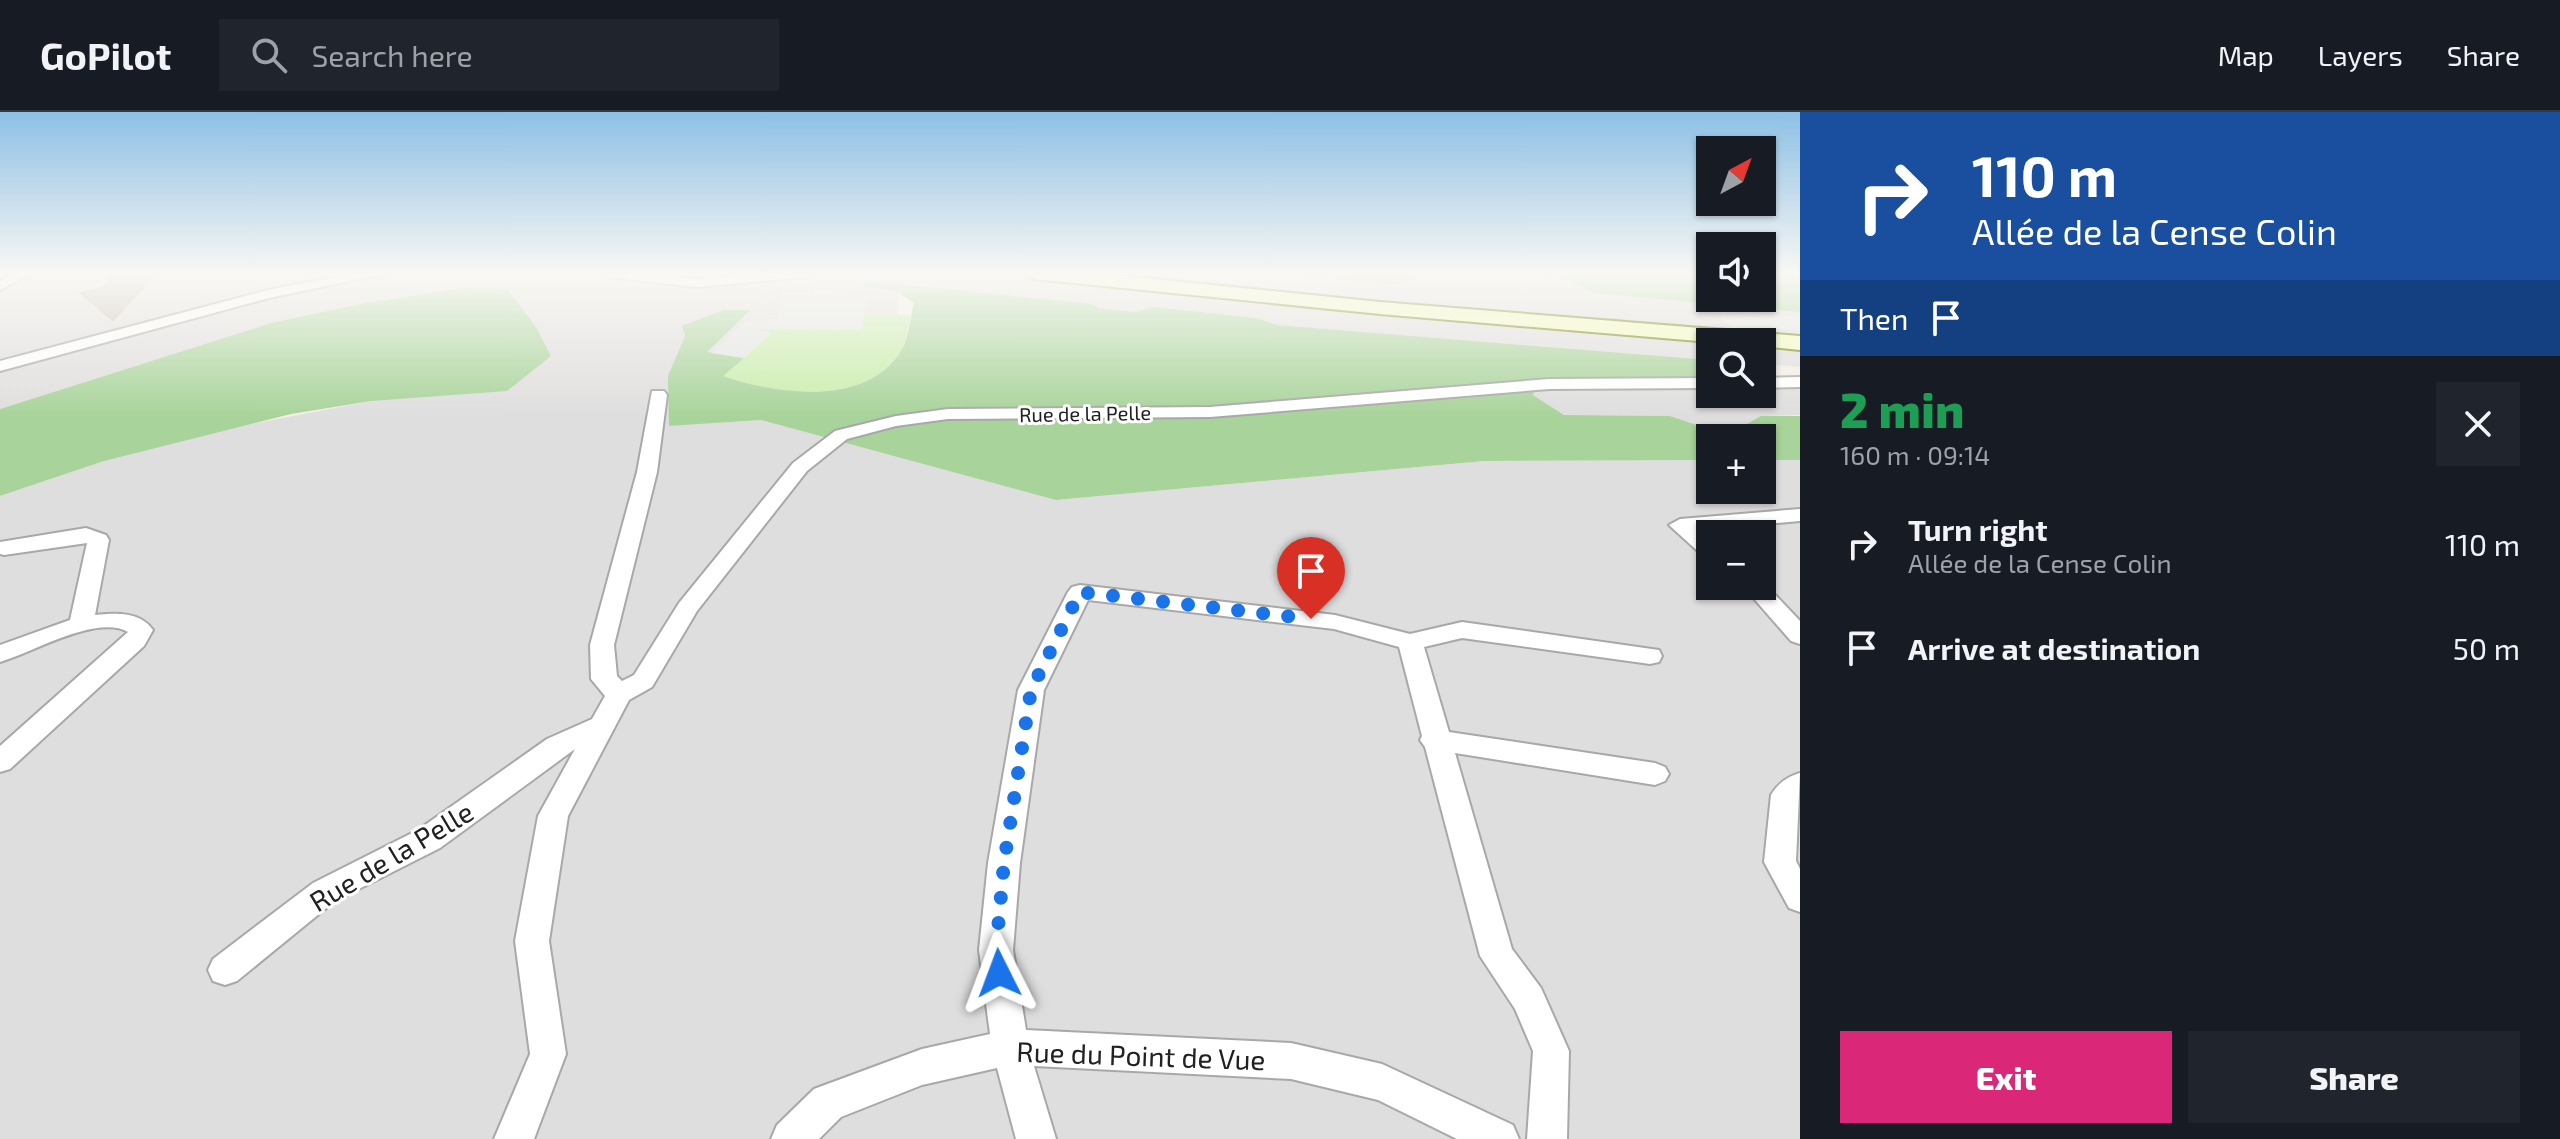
<!DOCTYPE html>
<html lang="en">
<head>
<meta charset="utf-8">
<style>
	body { margin:0; font-family:"Exo 2",sans-serif; background:#20242c; color:#f1f3f6; height:100vh; display:flex; flex-direction:column; font-size:30px; white-space:nowrap }
	* { box-sizing:border-box; margin:0 }
	p { font-size:26px; color:#9ea1a6 }
	.icon { flex:none; width:44px; height:44px; fill:none; stroke:currentColor; stroke-width:2; stroke-linecap:round; stroke-linejoin:round }
	.map { position:relative; flex:1; overflow:hidden }
	.sheet { display:flex; flex-direction:column; background:#171b24; width:760px }
	.sheet>* { flex:none }
	.banner { background:#1a4fa0; color:#fff; overflow:hidden }
	.needle { width:52px; rotate:41deg }
	.buttons { position:absolute; left:1696px; top:24px; display:grid; gap:16px }
	.buttons a { display:grid; place-items:center; width:80px; height:80px; border-radius:0px; background:#171b24; box-shadow:0 2px 6px #0004; font-size:40px }
	.pin { position:absolute; display:grid; place-items:center; width:68px; height:68px; color:#fff; margin:-82px -34px; border-radius:50% 50% 50% 0; rotate:-45deg; box-shadow:0 0 8px #0007 }
	.pin .icon { rotate:45deg }
	.me { position:absolute; width:88px; margin:-44px; rotate:357deg; stroke-linejoin:round; filter:drop-shadow(0 0 6px #0008) }
	.turn { display:flex; align-items:center; gap:28px; height:168px; padding:0 40px; font-size:36px }
	.turn .icon { width:104px; height:104px; stroke-width:2.5 }
	.turn b { display:block; font-size:56px; line-height:68px }
	.then { display:flex; align-items:center; height:76px; padding:0 40px; background:#0003; gap:16px; font-size:30px }
	.round { display:grid; place-items:center; flex:none; width:84px; height:84px; border-radius:0px; background:#20242c }
	.overview { display:flex; align-items:center; justify-content:space-between; height:136px; padding:0 40px }
	h1 { font-size:48px; font-weight:800; line-height:60px; color:#1e9e55 }
	.primary-button { display:flex; gap:16px; margin-top:auto; padding:16px 40px }
	.primary-button a { flex:1; height:92px; border-radius:0px; background:#db2777; color:#fff; font-size:32px; font-weight:800; line-height:92px; text-align:center }
	.primary-button a+a { background:#20242c; color:#f1f3f6 }
	ul { padding:0; list-style:none }
	li { display:flex; align-items:center; gap:24px; height:104px; padding:0 40px }
	li div { flex:1 }
	li b { display:block; font-size:30px }
	li em { font-style:normal }
	header { display:flex; align-items:center; gap:48px; box-sizing:border-box; height:112px; padding:0 40px; background:#171b24; border-bottom:2px solid #363941 }
	header strong { font-size:38px }
	nav { display:flex; gap:44px; margin-inline-start:auto; font-size:28px }
	.search { width:560px; height:72px; background:#20242c; display:flex; align-items:center; gap:20px; box-sizing:border-box; padding:0 28px; border-radius:0px; color:#9ea1a6; font-size:30px }
	main { display:flex; flex:1; min-height:0 }
	.map>svg:first-child { display:block }
</style>
</head>
<body>
<header>
<strong>GoPilot</strong>
<div class="search"><svg class="icon" aria-label="search" viewBox="0 0 24 24"><circle cx="10" cy="10" r="6"/><path d="M15 15l6 6"/></svg>Search here</div>
<nav><a>Map</a><a>Layers</a><a>Share</a></nav>
</header>
<main>
<div class="map">
<svg width="1800" height="1027" viewBox="0 0 1800 1027">
	<rect width="100%" height="100%" fill="#f2efe7"/>
	<path fill="#dfdede" fill-rule="evenodd" d="M0,161h1710v25h52v-25h38v94l-38,-3v-22h-52v18l-433,-35 -20,-7 -102,-11 -20,5 -36,-4 -7,-4 -225,-23 -5,4 36,7 1,25 -37,13 -90,3 -28,25 -33,-5 -42,73 92,-6 295,80 428,-39 226,-1v30h52v-30h38v679h-1800v-643l104,-35 105,-29 162,-31 -100,-78 -271,86zM1710,422h52v52h-52z
		M1800,264v39l-38,1 -17,9 -42,2 -33,-11 -106,-1 -31,-20 7,-17 170,-1v17h52v-17z"/>
	<path fill="#c9eeab" d="M869,202l42,1c-3,11 -4,27 -10,36 -34,57 -127,43 -179,25l49,-43 -13,-4 103,1 2,-13z"/>
	<path fill="#a8d39a" d="M1288,161h132l-22,12z
		M1539,161h171v25h52v-25h38v39l-206,-19 -24,-13z
		M867,169l225,23 7,4 36,4 20,-5 102,11 20,7 433,35v17l-170,1 -7,17 31,20 106,1 33,11 42,-2 16,-9h39v44h-38v-22h-52v22l-226,1 -428,39 -295,-80 -92,6 -1,-50 17,-40 -3,-10 42,-16h26l-43,42 37,6 -21,18c52,18 143,32 178,-25 8,-12 9,-33 13,-48l-16,-11 -37,-7z
		M464,176l43,1 29,38 15,29 -44,35 -136,10 -80,13 -187,47 -104,35v-87l271,-86 95,-20z"/>
	<path fill="#e5e5e5" d="M785,171h25l-1,7 40,1 1,5h17l-5,34 -103,-1 13,4 -28,25 -33,-5 34,-32 32,-2z
		M1713,198l87,7v13l-27,-2 5,5 -45,-4z"/>
	<path fill="#c7beb6" stroke="#c4b6a9" stroke-width="2" d="M117,161h39l-43,47 -32,-27 23,-6z"/>
	<g fill="none" stroke-linecap="round" stroke-linejoin="round">
		<defs>
			<path id="minor" d="M14,161h18l-32,17v-9z
				M358,161h30l-119,25 -269,73v-10l268,-71z
				M601,161h45l50,6 62,-6h54l-7,4 -109,10 -88,-10z
				M1800,265v10l-38,1v-10z
				M1710,266v10l-161,1 -339,28 -262,2 -52,7 -49,13 -40,32 -110,140 -45,76 -23,13 -61,116 -19,125 17,113 -32,85h-40l36,-85 -15,-113 23,-125 37,-67 -135,99 -105,53 -98,80 -12,4 -12,-4 -5,-11 5,-11 100,-76 105,-53 129,-91 45,-20 13,-23 -14,-17 -1,-34 47,-173 15,-81h12l3,4 -10,77 -43,173 3,31 5,5 12,-6 45,-72 114,-140 42,-32 61,-15 52,-7 262,-2 339,-28z
				M1800,397v12l-101,9 11,9v18l-8,-2 -33,-30 11,-6z
				M86,416l20,7 3,5 -14,75c20,-2 45,-4 58,15l-9,16 -134,123 -10,3v-26l128,-114c-32,-18 -96,21 -128,30v-17l70,-25 17,-77 -83,12 -4,-1v-12z
				M1762,469l38,40v23l-9,-3 -48,-55h19z
				M1080,473l255,30 75,19 52,-12 197,28 3,6 -3,6 -9,2 -188,-26 -38,9 25,85 206,31 10,4 4,7 -4,7 -10,4 -200,-32 57,196 29,39 28,63 -2,88h-40l6,-88 -18,-42 -35,-53 -55,-209 -5,-7 2,-4 -23,-89 -65,-18 -246,-29 -44,90 -24,173 -7,87 13,80 265,13 91,21 131,61 6,14h-62l-79,-39 -87,-21 -257,-13 22,73h-40l-19,-71 -75,17 -81,32 -22,22h-48l6,-14 37,-36 108,-40 68,-15 -11,-84 9,-87 30,-173 50,-98 4,-5z
				M1800,661l-4,88 4,8v43l-11,-4 -25,-46 7,-67c7,-12 16,-18 29,-22z"/>
			<path id="secondary" d="M1025,161h69l286,29 420,34v14l-38,-4v-4h-52l-330,-28 -346,-35z"/>
		</defs>
		<use href="#minor" stroke="#a8a8a8" stroke-width="4"/>
		<use href="#secondary" stroke="#6c8000" stroke-width="4"/>
		<use href="#minor" fill="#fff" fill-rule="evenodd"/>
		<use href="#secondary" fill="#f6fdba" fill-rule="evenodd"/>
	</g>
	<linearGradient id="sky" x2="0" y2="1"><stop stop-color="#8dc0e5"/><stop offset="0.53" stop-color="#f9f8f4"/><stop offset="1" stop-color="#f9f8f4" stop-opacity="0"/></linearGradient>
	<rect width="1800" height="305" fill="url(#sky)"/>
	<g fill="none" stroke-linecap="round" stroke-linejoin="round">
		<path stroke="#1a73e8" stroke-width="14" stroke-dasharray="0 25.2" d="M999,861l-3,-23 8,-87 27,-173 49,-98 231,27"/>
	</g>
	<g text-anchor="middle" dominant-baseline="central" stroke-width="6" stroke-linejoin="round" paint-order="stroke">
		<g font-size="20" fill="#212121" stroke="#fff">
			<text transform="translate(1085 301) rotate(-1)">Rue de la Pelle</text>
		</g>
		<g font-size="28" fill="#212121" stroke="#fff">
			<text transform="translate(391 744) rotate(-31)">Rue de la Pelle</text>
			<text transform="translate(1141 943) rotate(2)">Rue du Point de Vue</text>
		</g>
	</g>
</svg>
<div class="buttons">
<a><svg class="needle" viewBox="-14 -14 28 28"><path d="M0-13l5 13h-10z" fill="#e53935"/><path d="M0 13l5-13h-10z" fill="#9ea1a6"/></svg></a>
<a><svg class="icon" aria-label="sound" viewBox="0 0 24 24"><path d="M4 9h4l5-4v14l-5-4H4zM17 9q2 3 0 6"/></svg></a>
<a><svg class="icon" aria-label="search" viewBox="0 0 24 24"><circle cx="10" cy="10" r="6"/><path d="M15 15l6 6"/></svg></a>
<a>+</a>
<a>−</a>
</div>
<div class="pin" style="left:1311px;top:507px;background:#d93025"><svg class="icon" aria-label="arrive" viewBox="0 0 24 24"><path d="M6 21V4h12l-3 4 3 4H6"/></svg></div>
<svg class="me" style="left:999px;top:861px" viewBox="-20 -20 40 40"><path d="M0-17L14 15 0 8-14 15z" fill="#1a73e8" stroke="#fff" stroke-width="4"/></svg>
</div>
<section class="sheet">
<div class="banner">
<div class="turn"><svg class="icon" aria-label="right" viewBox="0 0 24 24"><path d="M7 20v-9h11M14 6l5 5-5 5"/></svg><div><b>110 m</b>Allée de la Cense Colin</div></div>
<div class="then">Then<svg class="icon" aria-label="arrive" viewBox="0 0 24 24"><path d="M6 21V4h12l-3 4 3 4H6"/></svg></div>
</div>
<div class="overview"><div><h1>2 min</h1><p>160 m · 09:14</p></div><a class="round"><svg class="icon" aria-label="close" viewBox="0 0 24 24"><path d="M6 6l12 12M18 6L6 18"/></svg></a></div>
<ul>
<li><svg class="icon" aria-label="right" viewBox="0 0 24 24"><path d="M7 20v-9h11M14 6l5 5-5 5"/></svg><div><b>Turn right</b><p>Allée de la Cense Colin</p></div><em>110 m</em></li>
<li><svg class="icon" aria-label="arrive" viewBox="0 0 24 24"><path d="M6 21V4h12l-3 4 3 4H6"/></svg><div><b>Arrive at destination</b></div><em>50 m</em></li>
</ul>
<div class="primary-button"><a>Exit</a><a>Share</a></div>
</section>
</main>
</body>
</html>
